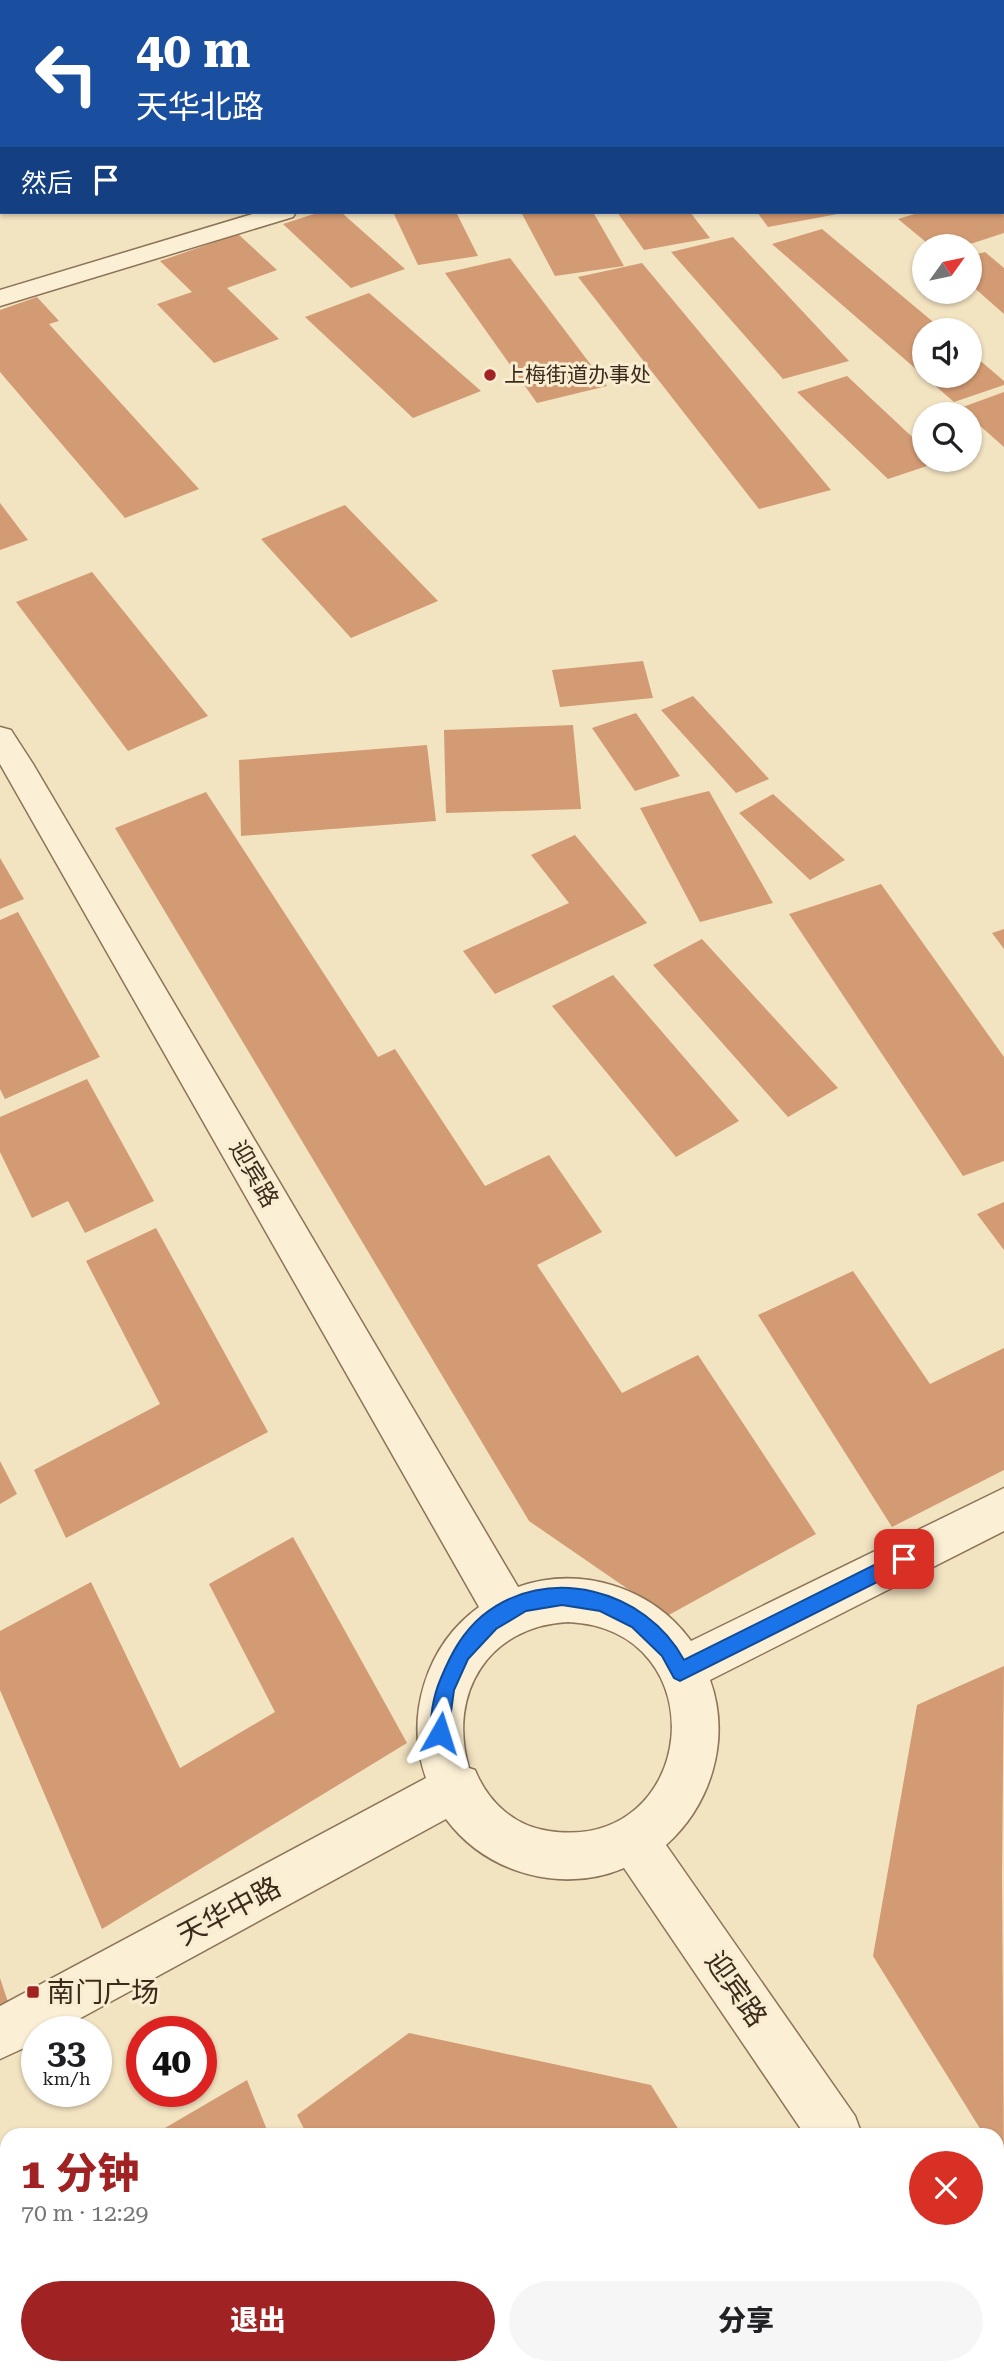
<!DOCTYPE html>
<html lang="zh">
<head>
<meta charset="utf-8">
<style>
	body { margin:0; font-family:"Roboto Serif","Noto Sans SC",serif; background:#f6f6f6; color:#202124; height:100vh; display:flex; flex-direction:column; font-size:26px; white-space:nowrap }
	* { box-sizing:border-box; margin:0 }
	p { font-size:23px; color:#757577 }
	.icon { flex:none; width:38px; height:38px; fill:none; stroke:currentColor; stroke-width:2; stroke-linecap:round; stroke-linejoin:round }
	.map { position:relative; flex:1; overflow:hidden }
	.side { position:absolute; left:0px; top:2128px; width:1004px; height:247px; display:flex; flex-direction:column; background:#fff; border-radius:21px 21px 0 0; box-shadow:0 2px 5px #0004 }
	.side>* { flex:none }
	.hud { position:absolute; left:0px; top:0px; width:1004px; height:214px; box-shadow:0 2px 5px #0004; background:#1a4fa0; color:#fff; overflow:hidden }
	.needle { width:46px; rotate:57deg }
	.buttons { position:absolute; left:912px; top:234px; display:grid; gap:14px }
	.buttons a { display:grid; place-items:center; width:70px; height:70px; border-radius:50%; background:#fff; box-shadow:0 2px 5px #0004; font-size:35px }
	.speed { position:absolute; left:21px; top:2016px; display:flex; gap:14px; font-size:35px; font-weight:700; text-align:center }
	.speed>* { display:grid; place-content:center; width:91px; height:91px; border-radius:50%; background:#fff; box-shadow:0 2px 5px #0004; line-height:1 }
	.speed small { font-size:18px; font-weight:400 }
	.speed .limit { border:10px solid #d22; background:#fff; color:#111 }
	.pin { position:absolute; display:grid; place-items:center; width:60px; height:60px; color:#fff; margin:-30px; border-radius:14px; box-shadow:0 4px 10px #0006 }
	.me { position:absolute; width:77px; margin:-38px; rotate:6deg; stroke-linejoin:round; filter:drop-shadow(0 0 5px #0008) }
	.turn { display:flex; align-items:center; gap:24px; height:147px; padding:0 21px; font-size:32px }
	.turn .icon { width:91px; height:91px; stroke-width:2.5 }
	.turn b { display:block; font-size:49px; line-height:60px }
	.then { display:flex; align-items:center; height:66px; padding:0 21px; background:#0003; gap:14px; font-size:26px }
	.round { display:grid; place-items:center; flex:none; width:74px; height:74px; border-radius:37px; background:#f6f6f6 }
	.summary { display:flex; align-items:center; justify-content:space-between; height:119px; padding:0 21px }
	h1 { font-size:42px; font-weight:800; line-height:52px; color:#a12222 }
	.cta { display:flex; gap:14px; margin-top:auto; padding:14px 21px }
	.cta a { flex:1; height:80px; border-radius:42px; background:#a12222; color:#fff; font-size:28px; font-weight:800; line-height:80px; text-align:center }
	.cta a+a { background:#f6f6f6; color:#202124 }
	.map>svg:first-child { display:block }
</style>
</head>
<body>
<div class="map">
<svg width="1004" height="2374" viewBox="0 0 1004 2374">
	<rect width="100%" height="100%" fill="#f2e3c1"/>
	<path fill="#d39b73" d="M320,212h21l64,57 -54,19 -68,-64z
		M393,212h63l22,44 -60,9z
		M521,212h72l31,54 -69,10z
		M617,212h73l20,26 -66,12z
		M757,212h86v1l-75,14z
		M921,212h83v21l-43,14h-29l-34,-28z
		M822,229l122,102h-20v45l-152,-132z
		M238,234l39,36 -50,18 52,51 -65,24 -57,-59 35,-12 -32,-31z
		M733,237l116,124 -66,18 -112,-127z
		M985,252l19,16v46l-34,-30v-28z
		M510,258l97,128 -70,17 -92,-130z
		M642,263l189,227 -72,19 -181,-232z
		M369,293l112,98 -68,27 -108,-101z
		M37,297l22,24 -10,3 150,165 -74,29 -125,-146v-62z
		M970,352l34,29v4l-50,17 -30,-26h46z
		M847,376l77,72v12l18,1 -54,18 -91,-87z
		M1004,392v55l-44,-39z
		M0,503l28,37 -28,10z
		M345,505l93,96 -87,37 -90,-99z
		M92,572l116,144 -80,35 -112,-149z
		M643,661l10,37 -93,9 -8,-37z
		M693,696l76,83 -33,14 -75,-83z
		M636,713l44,63 -45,15 -43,-63z
		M573,725l8,84 -135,4 -2,-83z
		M427,745l9,76 -195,15 -2,-76z
		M709,791l64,112 -73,19 -60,-114z
		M206,792l172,265 17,-8 90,137 64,-31 53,77 -65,33 85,128 76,-38 118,179 -149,82 -138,-95 -414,-693z
		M773,794l72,66 -35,20 -71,-67z
		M575,835l72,88 -152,71 -32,-43 106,-48 -38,-48z
		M0,858l24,41 -24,10z
		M881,884l123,173v104l-41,15 -174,-262z
		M18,912l82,145 -95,42 -5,-10v-169z
		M1004,929v20l-12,-16z
		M702,939l136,149 -50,29 -135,-152z
		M613,975l126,146 -63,36 -124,-151z
		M87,1079l67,122 -69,32 -17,-32 -36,17 -32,-66v-35z
		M1004,1202v48l-27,-36z
		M156,1228l112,204 -202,106 -32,-68 126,-66 -74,-143z
		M853,1271l77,113 74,-36v122l-112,57 -134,-212z
		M0,1461l17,33 -17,10z
		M293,1537l114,206 -305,186 -102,-239v-59l91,-49 89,186 95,-56 -66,-128z
		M1004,1666l-2,210 2,292 -6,-10v-23h-14l-111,-179 44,-251z
		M0,1978l9,27 -9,5z
		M409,2033l242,52 31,50h-375l-10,-20z
		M247,2080l22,55h-116z
		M7,2221v54h-1l-6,-21v-29z
		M35,2368h213l-10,6h-202z
		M299,2368h28l12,6h-43z
		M508,2368h315l3,6h-314z"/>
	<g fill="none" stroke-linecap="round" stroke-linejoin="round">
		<defs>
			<path id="minor" d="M786,0h21l1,2h-21z
				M1004,51v14h-1v-13z
				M1003,182h1v15h-1z
				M259,212h37l-3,5 -293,89v-16z"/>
			<path id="tertiary" d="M0,727l11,3 22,34 485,823c62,-22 134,0 173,54l313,-153v43l-294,149c21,58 2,124 -44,165l189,271 7,19h-57l-181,-267c-62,26 -137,6 -178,-49l-391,213h-18v10l-37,17v-53l426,-228c-22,-61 0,-133 53,-171l-479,-843zM568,1622c152,7 130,231 -19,209 -35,-5 -61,-29 -74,-61l-6,-2c-22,-75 20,-142 99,-146z
				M998,2341l6,2v31h-33l-3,-6h30z"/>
		</defs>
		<use href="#minor" stroke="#8d7357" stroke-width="3"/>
		<use href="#tertiary" stroke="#8d7357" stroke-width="3"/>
		<use href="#minor" fill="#fbf0d5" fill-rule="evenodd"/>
		<use href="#tertiary" fill="#fbf0d5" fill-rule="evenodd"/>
	</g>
	<path fill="#1a73e8" stroke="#114b97" stroke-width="2" d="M904,1550l7,3 2,6 -2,6 -231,116 -6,-3 -12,-22 -30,-29 -32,-16 -38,-6 -36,6 -30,18 -28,30 -14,31 -7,50 -7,3 -6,-3c-7,-17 0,-46 7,-62 10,-24 21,-45 41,-62 64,-53 164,-27 202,44z"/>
	<g fill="#a12222" stroke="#f8edd1" stroke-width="2.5">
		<circle cx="490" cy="375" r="7"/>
		<rect x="26" y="1985" width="14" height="14" rx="3.5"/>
	</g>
	<g text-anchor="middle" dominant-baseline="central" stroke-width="6" stroke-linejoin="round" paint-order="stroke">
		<g font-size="21" fill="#3b2b1c" stroke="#f8edd1" text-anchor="start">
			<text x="504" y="375">上梅街道办事处</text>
		</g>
		<g font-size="24" fill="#3b2b1c" stroke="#f8edd1">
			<text transform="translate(254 1174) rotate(60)">迎宾路</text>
		</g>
		<g font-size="28" fill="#3b2b1c" stroke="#f8edd1">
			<text transform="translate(229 1911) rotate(-28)">天华中路</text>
			<text transform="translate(736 1989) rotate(55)">迎宾路</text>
		</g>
		<g font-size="28" fill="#3b2b1c" stroke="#f8edd1" text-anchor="start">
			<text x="47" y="1992">南门广场</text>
		</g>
	</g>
</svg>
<div class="buttons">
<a><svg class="needle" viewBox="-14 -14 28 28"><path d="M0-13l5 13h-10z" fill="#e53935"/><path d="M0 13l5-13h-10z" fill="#757577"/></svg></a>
<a><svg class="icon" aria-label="sound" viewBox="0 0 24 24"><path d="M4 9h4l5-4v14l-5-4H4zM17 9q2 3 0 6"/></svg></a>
<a><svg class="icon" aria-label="search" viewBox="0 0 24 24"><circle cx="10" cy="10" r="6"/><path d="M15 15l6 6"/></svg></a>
</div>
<div class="speed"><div>33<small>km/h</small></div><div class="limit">40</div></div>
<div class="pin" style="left:904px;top:1559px;background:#d93025"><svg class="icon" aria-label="arrive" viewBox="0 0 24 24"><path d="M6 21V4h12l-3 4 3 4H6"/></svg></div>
<svg class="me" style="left:440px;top:1733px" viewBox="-20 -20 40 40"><path d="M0-17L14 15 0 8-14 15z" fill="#1a73e8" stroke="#fff" stroke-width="4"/></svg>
<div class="hud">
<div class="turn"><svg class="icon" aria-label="left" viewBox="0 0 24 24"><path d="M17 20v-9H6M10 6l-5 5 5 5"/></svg><div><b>40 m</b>天华北路</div></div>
<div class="then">然后<svg class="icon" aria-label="arrive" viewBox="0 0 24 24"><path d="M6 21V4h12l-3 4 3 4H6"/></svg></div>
</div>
<section class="side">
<div class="summary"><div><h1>1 分钟</h1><p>70 m · 12:29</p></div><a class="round" style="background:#d93025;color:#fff"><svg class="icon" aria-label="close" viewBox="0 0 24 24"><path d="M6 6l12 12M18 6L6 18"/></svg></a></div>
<div class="cta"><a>退出</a><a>分享</a></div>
</section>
</div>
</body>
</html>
